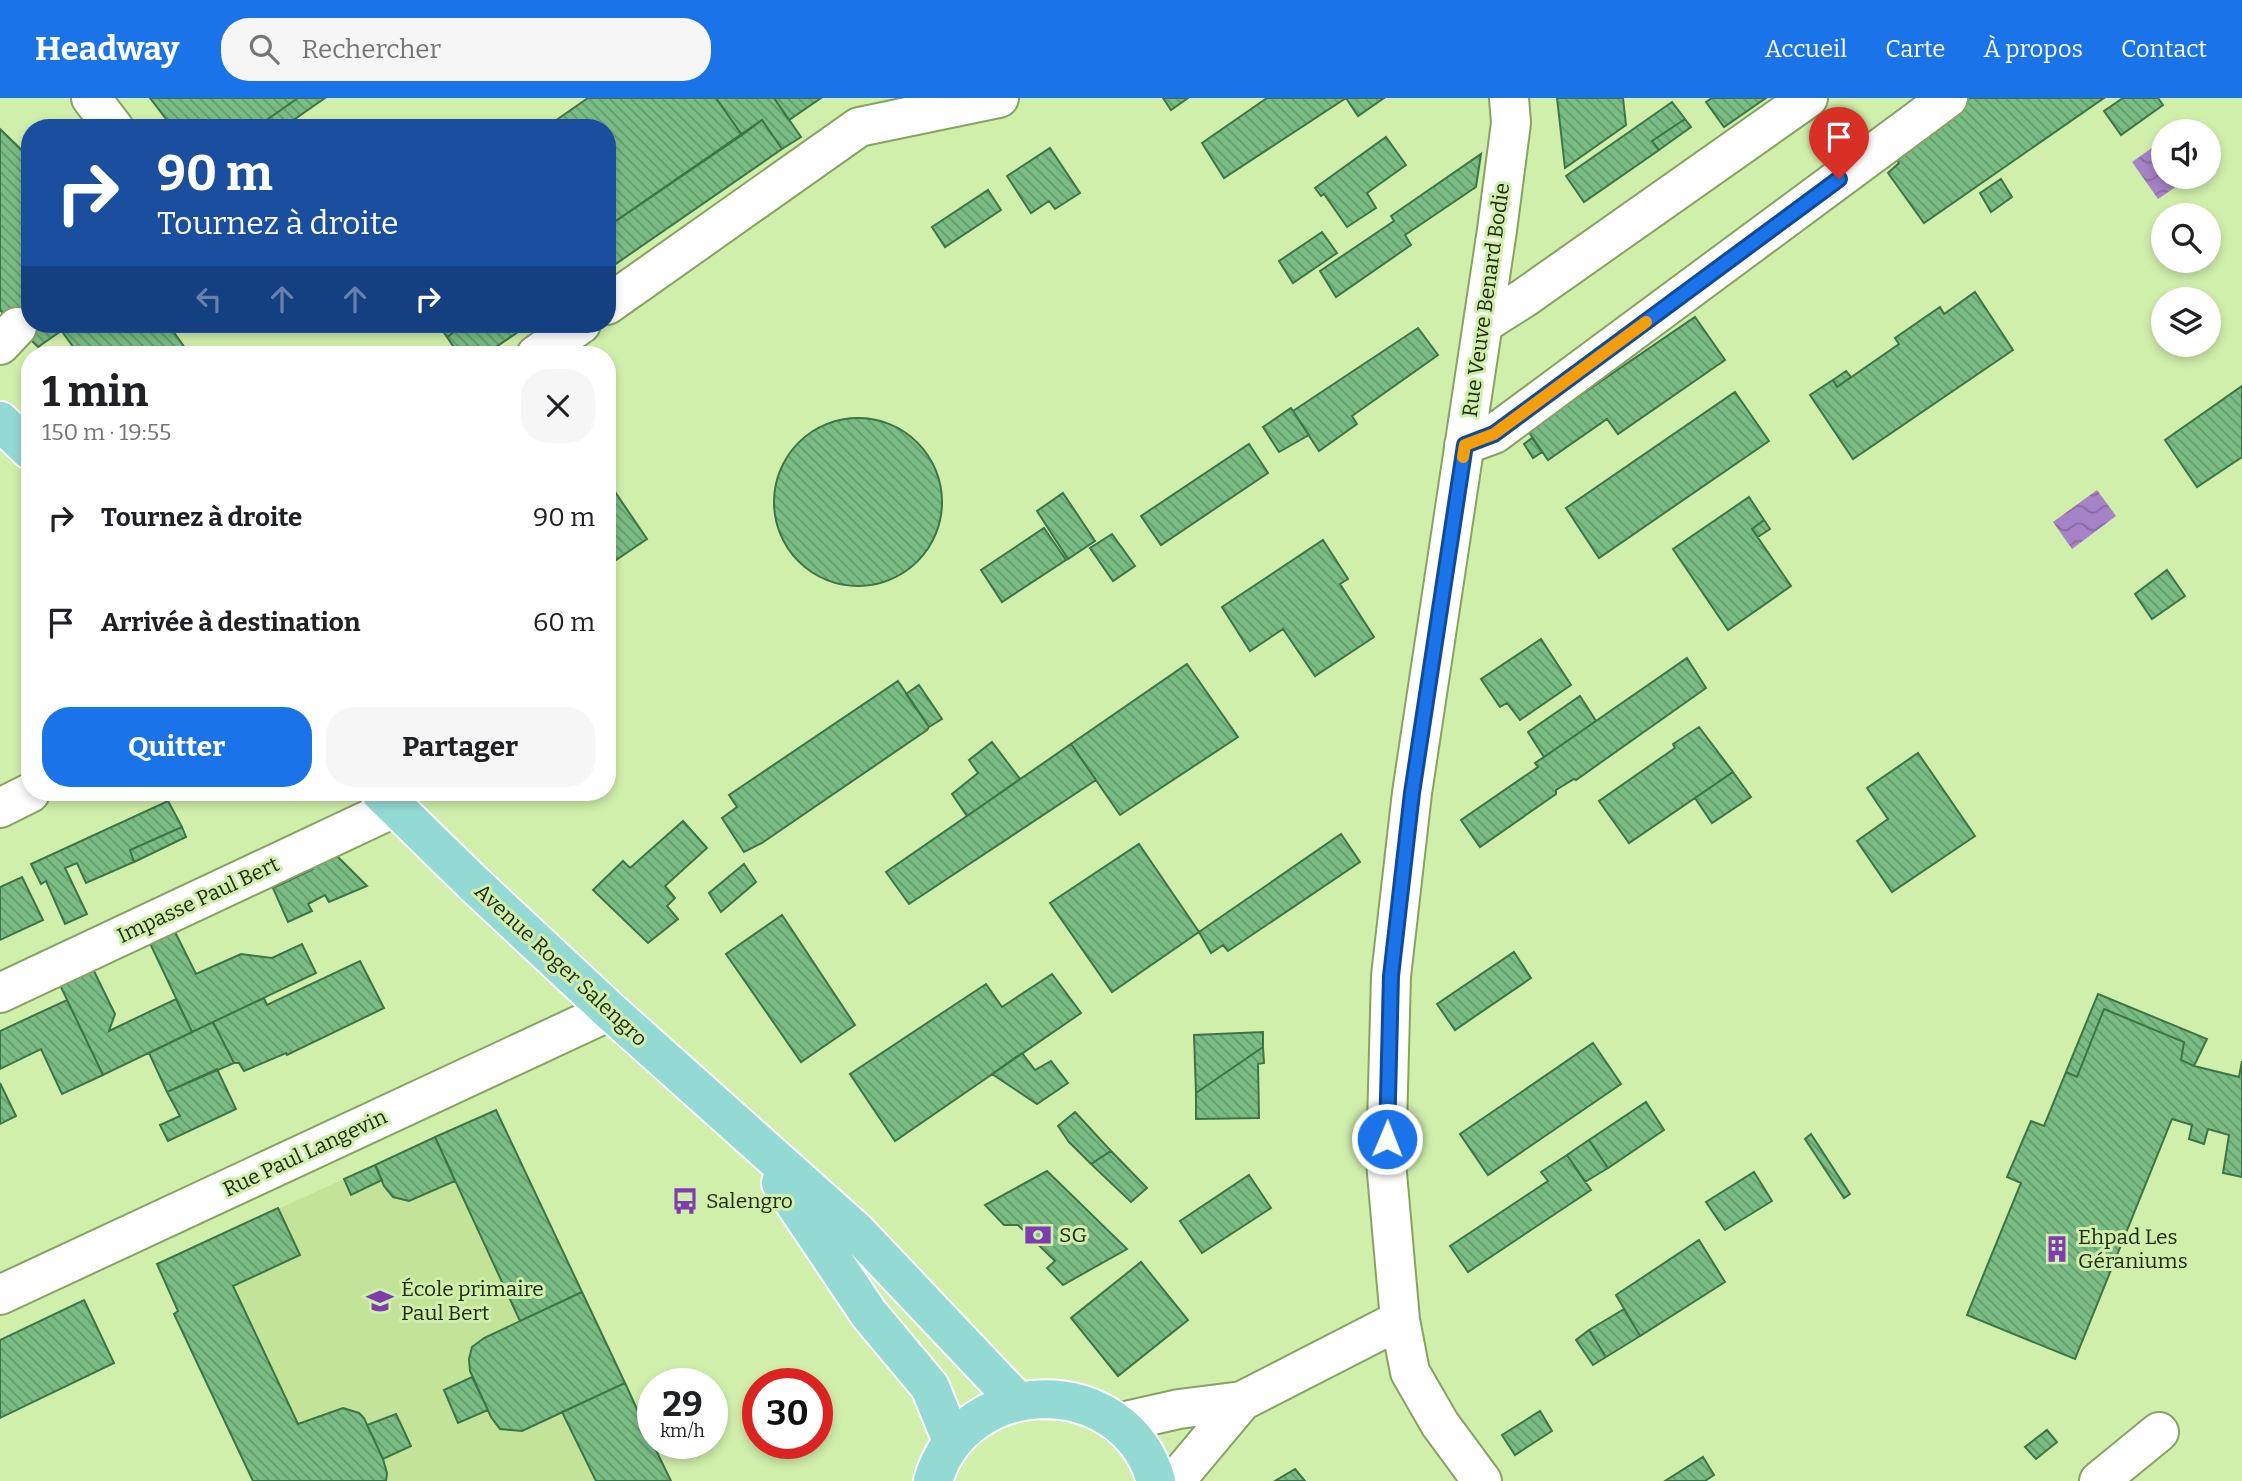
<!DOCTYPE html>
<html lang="fr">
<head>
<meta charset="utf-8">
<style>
	body { margin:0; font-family:Bitter,serif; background:#f6f6f6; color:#202124; height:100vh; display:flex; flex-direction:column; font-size:26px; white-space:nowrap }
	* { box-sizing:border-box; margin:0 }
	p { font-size:23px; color:#757577 }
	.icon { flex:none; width:38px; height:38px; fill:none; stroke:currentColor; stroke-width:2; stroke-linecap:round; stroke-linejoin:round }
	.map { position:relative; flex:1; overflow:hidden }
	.drawer { position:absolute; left:21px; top:248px; width:595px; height:455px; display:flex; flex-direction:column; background:#fff; border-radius:28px; box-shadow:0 4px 10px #0003 }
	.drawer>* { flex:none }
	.top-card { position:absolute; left:21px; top:21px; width:595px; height:214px; border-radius:28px; box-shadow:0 4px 10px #0003; background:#1a4fa0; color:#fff; overflow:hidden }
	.tools { position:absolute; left:2151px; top:21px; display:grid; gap:14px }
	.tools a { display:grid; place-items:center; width:70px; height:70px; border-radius:50%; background:#fff; box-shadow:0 4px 10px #0003; font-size:35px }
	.speed { position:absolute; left:637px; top:1270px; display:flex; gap:14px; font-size:35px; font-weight:700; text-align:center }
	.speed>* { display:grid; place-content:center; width:91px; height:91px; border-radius:50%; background:#fff; box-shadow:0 4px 10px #0003; line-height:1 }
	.speed small { font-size:18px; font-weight:400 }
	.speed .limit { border:10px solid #d22; background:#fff; color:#111 }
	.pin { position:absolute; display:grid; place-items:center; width:60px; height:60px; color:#fff; margin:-72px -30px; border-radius:50% 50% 50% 0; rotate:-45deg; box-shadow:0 0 7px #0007 }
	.pin .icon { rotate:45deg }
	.me { position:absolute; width:77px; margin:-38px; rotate:1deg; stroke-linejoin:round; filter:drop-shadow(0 0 5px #0008) }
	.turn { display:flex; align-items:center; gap:24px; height:147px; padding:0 21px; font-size:32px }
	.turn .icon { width:91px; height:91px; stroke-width:2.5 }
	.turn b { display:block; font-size:49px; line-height:60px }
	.lanes { display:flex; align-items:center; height:66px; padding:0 21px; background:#0003; justify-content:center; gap:35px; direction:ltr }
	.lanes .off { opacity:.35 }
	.round { display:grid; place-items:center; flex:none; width:74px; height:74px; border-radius:28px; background:#f6f6f6 }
	.head { display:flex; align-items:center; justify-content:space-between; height:119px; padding:0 21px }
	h1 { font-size:42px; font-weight:700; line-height:52px }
	.cta { display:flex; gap:14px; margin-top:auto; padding:14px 21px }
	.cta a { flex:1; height:80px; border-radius:28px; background:#1a73e8; color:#fff; font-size:28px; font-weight:700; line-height:80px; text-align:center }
	.cta a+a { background:#f6f6f6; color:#202124 }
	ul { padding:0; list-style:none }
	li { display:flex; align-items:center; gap:21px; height:105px; padding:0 21px }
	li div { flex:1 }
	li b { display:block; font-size:26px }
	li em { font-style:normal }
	header { display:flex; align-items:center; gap:42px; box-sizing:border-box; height:98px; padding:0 35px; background:#1a73e8; color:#fff }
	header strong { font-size:33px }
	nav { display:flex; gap:38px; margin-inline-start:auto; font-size:24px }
	.search { width:490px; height:63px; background:#f6f6f6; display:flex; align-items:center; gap:18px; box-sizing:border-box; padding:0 24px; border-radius:28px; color:#757577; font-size:26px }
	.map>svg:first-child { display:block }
</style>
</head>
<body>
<header>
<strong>Headway</strong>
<div class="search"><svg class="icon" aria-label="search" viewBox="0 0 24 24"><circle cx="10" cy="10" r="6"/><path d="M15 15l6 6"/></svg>Rechercher</div>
<nav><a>Accueil</a><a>Carte</a><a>À propos</a><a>Contact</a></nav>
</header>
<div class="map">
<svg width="2242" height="1383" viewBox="0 0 2242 1383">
	<defs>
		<pattern id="water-waves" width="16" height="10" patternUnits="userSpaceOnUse" patternTransform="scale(1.75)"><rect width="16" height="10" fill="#a682c7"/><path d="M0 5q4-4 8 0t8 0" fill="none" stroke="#876ba0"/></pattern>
		<pattern id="building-back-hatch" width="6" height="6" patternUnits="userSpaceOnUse" patternTransform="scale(1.75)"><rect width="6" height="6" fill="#7abd84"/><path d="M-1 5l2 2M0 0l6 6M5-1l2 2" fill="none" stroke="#649a6b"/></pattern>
	</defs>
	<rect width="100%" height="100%" fill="#d0efab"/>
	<path fill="#c2e398" d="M496,1012l175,371h-418l-79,-167 4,-3 -21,-47z"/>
	<path fill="url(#water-waves)" d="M2163,42v37h27l-32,22 -26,-37z
		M2097,392l19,26 -44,33 -19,-27z"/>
	<path fill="url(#building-back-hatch)" stroke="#3d7546" stroke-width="2" d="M150,0h148l-43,30h-82z
		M298,0h27l-43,30h-27z
		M588,0h128l26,37 -135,92v-99h-62z
		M716,0h58l27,39 -19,12 -20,-29 -20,15z
		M774,0h47l-32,22z
		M1163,0h25l-17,12z
		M1267,0h79l-122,80 -22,-35z
		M1346,0h38l-26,18z
		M1557,0h66l3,27 -61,43z
		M1712,0h54l-42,29 -18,-25z
		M1970,0h134l-180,125 -36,-50 11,-10 -7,-10z
		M2123,0h35l5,7 -42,30 -17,-24z
		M1672,4l13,17 -33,22 7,9 -75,52 -18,-26z
		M1685,21l6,8 -32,23 -7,-9z
		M762,22l20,29 -175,121v-43z
		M0,31l30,29v166h41l-33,23 -38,-37z
		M1386,39l20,28 -39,28 9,15 -29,19 -23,-33 -3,2 -6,-8z
		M1050,50l30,45 -25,16 -6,-8 -18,12 -24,-37z
		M1481,56l-5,33 -71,48 6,10 -75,52 -16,-26 74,-50 -3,-5z
		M2001,81l11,18 -21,15 -11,-19z
		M988,92l13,20 -56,37 -13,-20z
		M1322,134l15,21 -44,30 -14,-22z
		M1975,194l38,58 -160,109 -43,-64 23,-15 4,7 62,-43 -4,-6 45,-31 4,7z
		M1695,219l30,43 -107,74 -11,-15 -59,41 -20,-29z
		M71,226h97l22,31h-111l-18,-25z
		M438,226h27l-18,13z
		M465,226h65l-46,31h-25l-12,-18z
		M1418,230l20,27 -86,61 5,8 -38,27 -26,-40z
		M1846,273l5,6 -14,10 -4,-7z
		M2242,288v71l-45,30 -32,-47z
		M1735,294l34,49 -170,117 -33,-50z
		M1291,310l18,27 -30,17 -16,-25z
		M774 404a84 84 0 1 1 168 0a84 84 0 1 1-168 0Z
		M1532,340l10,14 -9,6 -9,-14z
		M1249,346l19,29 -107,72 -20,-29z
		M607,382l40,59 -40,27z
		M1063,395l32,48 -27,18 -31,-48z
		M1749,399l15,23 -12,9 39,57 -63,44 -55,-81z
		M1764,422l6,9 -12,8 -6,-8z
		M1044,430l22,32 -64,42 -21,-32z
		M1112,436l23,32 -22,15 -23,-33z
		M1323,442l25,39 -8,5 34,53 -59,39 -32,-47 -33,22 -28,-44z
		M2167,472l18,26 -33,23 -17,-25z
		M1541,541l30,46 -51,35 -13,-17 -7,4 -19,-28z
		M1687,560l19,30 -130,92 -2,-1 -18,11v4l-76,53 -19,-27 77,-53 -3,-4 9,-6z
		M1187,566l51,73 -118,78 -49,-71z
		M898,583l31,46 -2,3 -165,113 -18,9 -22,-34 15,-11 -8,-12z
		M919,587l23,34 -13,8 -23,-33z
		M1580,598l16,25 -52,36 -16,-25z
		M1699,629l34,45 -104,71 -30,-42 76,-53 -2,-4z
		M992,644l28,37 -53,37 -15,-22 26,-21 -9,-13z
		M1071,646l25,36 -187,124 -23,-32z
		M1918,655l57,83 -83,56 -35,-51 31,-22 -21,-31z
		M1733,674l18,25 -39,26 -17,-25z
		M168,703l14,26 -52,23 4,12 -48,21 -9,-20 -12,5 22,46 -22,10 -19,-43 -5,3 -10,-20z
		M683,723l24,27 -42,38 10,12 -8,8 11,13 -30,24 -55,-53 30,-29 7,7z
		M182,729l4,10 -52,25 -4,-12z
		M1341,736l19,28 -132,89 -5,-6 -12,8 -12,-21z
		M1139,746l60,88 -87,60 -62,-89z
		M332,753l35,35 -38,16 -4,-7 -17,9 4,7 -24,11 -15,-34 40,-19 3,-11z
		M744,766l12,18 -35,30 -12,-19z
		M22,779l21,43 -43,20v-53z
		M782,817l73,110 -54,37 -75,-108z
		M172,828l24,48 45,-20 31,4 30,-14 14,29 -124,59 -45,-95z
		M1514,854l17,26 -76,52 -18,-26z
		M360,863l24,47 -97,47 -1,-2 -42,18 -5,-8h-5l-21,-41 51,-24 3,7z
		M91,867l24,49 -6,17 67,-32 16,33 -89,43 -45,-94z
		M1052,876l29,39 -186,128 -45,-67 136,-90 16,23z
		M2098,896l109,45 -13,27 -13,-6 3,-18 -80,-33 -27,68 -11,-5z
		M67,902l36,75 -41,19 -21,-45 -41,20v-38z
		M2104,911l80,33 -3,18 13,6 45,11 3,-16v116l-19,-4 6,-38 -21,-6 -4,15 -15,-5 3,-14 -20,-6 -97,240 -108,-44 54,-132 -14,-6 24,-56 13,5 22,-54 11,5z
		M213,924l21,41 -67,29 -18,-39z
		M1263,934v15l-67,46 -2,-58z
		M1593,945l28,41 -133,91 -28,-41z
		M1263,949l1,16 -6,1 1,54 -63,1v-26z
		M1022,955l13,17 16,-9 17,22 -31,21 -45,-30z
		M217,971l19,40 -68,32 -8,-16 20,-9 -13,-24z
		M0,985l16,33 -16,8z
		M1646,1004l18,28 -56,38 -19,-28z
		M496,1012l86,182 -62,29 -85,-184z
		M1075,1014l36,39 -20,13 -22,-22 -11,-16z
		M1811,1036l39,60 -6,4 -39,-59z
		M435,1039l20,44 -46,20 -16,-4 -9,-11 -9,-21z
		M1589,1042l19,28 -23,14 -18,-27z
		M1111,1053l36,37 -16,14 -40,-38z
		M1567,1057l24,35 -123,82 -18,-26 98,-65 -7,-9z
		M375,1067l7,15 -31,15 -7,-16z
		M1047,1073l80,78 -64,36 -16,-17 8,-7 -37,-36h-14l-19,-20z
		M1754,1074l18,29 -47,29 -19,-28z
		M1249,1077l22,33 -69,45 -22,-32z
		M278,1110l22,47 -67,31 65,138 45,-16 16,5 5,5 19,41 4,14 -1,8h-133l-79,-167 4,-3 -21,-47z
		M1699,1142l26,42 -85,54 -24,-41z
		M1141,1164l47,58 -70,56 -47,-58z
		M582,1194l43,91 -103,48 -22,-2 -9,-12 -21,-46 -1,-12 3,-12 12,-9z
		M84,1202l30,63 -114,55v-78z
		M1624,1211l16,27 -34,21 -17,-27z
		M1589,1232l17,27 -13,8 -17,-25z
		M472,1279l16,33 -30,13 -14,-33z
		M625,1285l28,61 18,37h-75l-34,-69z
		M1540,1313l12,20 -37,24 -13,-20z
		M396,1316l15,32 -28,13 -16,-34z
		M2047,1332l10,12 -21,17 -11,-12z
		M1703,1359l11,18 -9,6h-40z
		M1295,1371l10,12h-30z"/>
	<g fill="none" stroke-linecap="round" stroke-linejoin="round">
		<defs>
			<path id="minor" d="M91,0l23,30
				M607,207l252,-178 140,-29
				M1483,226l41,-26 284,-200
				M0,247l17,-18
				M536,257l45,-31
				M1464,347l30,-11 454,-336
				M0,710l30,-15
				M0,895l396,-186
				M0,1197l610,-284
				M1117,1325l62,-14 63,-8 158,-81
				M1175,1383l67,-80
				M1482,1383l-42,-57 -30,-52 -10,-52 -14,-158 5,-186 21,-183 85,-563 14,-107 -2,-25
				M2099,1383l60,-49"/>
			<path id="major" d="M0,323l30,29
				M381,695l92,90 137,128 247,221 160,169
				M781,1085l88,131 61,73 22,54
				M933,1383c31,-108 192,-110 223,0"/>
		</defs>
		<use href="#minor" stroke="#87a362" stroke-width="42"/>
		<use href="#major" stroke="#fff" stroke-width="42"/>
		<use href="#minor" stroke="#fff" stroke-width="38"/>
		<use href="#major" stroke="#94dad4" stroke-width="38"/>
	</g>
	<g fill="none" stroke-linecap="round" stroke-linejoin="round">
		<defs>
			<path id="route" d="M1387,1041l4,-163 21,-183 53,-348 29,-11 345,-255"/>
		</defs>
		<use href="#route" stroke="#114b97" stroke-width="18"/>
		<use href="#route" stroke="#1a73e8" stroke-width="12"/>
		<path stroke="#f59e0b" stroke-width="12" d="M1463,359l2,-12 29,-11 152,-112"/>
	</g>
	<defs>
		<symbol id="bus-bare" viewBox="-9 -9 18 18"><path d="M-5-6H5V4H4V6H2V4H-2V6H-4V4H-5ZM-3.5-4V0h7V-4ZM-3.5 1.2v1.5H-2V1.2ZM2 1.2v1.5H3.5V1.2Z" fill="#7f3cb0" stroke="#d0efab" stroke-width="2.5" paint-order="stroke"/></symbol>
		<symbol id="bank-bare" viewBox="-9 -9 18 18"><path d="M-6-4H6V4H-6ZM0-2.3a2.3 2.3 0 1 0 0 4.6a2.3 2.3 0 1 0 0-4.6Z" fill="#7f3cb0" stroke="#d0efab" stroke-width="2.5" paint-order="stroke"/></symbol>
		<symbol id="building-bare" viewBox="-9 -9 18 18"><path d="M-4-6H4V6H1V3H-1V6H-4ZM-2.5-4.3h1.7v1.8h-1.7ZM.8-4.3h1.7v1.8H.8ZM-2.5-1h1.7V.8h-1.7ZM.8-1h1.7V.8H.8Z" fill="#7f3cb0" stroke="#d0efab" stroke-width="2.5" paint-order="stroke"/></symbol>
		<symbol id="school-bare" viewBox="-9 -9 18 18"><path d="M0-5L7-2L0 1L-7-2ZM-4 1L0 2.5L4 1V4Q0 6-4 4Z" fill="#7f3cb0" stroke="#d0efab" stroke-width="2.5" paint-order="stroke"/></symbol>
	</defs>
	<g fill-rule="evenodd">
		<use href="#bus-bare" x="666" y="1084" width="38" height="38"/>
		<use href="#bank-bare" x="1019" y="1118" width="38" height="38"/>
		<use href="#building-bare" x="2038" y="1132" width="38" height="38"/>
		<use href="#school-bare" x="361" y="1184" width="38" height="38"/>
	</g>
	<g text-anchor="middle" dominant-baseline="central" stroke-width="6" stroke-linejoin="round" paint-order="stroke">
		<g font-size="21" fill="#202b10" stroke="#d0efab">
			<text transform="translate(1486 202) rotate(-82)">Rue Veuve Benard Bodie</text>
			<text transform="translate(198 802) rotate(-25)">Impasse Paul Bert</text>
			<text transform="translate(561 867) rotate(43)">Avenue Roger Salengro</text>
			<text transform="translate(305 1055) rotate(-25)">Rue Paul Langevin</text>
		</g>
		<g font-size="21" fill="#202b10" stroke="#d0efab" text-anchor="start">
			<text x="706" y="1103">Salengro</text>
			<text x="1059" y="1137">SG</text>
			<text x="2078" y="1139">Ehpad Les<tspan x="2078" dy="24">Géraniums</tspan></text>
			<text x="401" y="1191">École primaire<tspan x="401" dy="24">Paul Bert</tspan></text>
		</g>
	</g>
</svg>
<div class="tools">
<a><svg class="icon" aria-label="sound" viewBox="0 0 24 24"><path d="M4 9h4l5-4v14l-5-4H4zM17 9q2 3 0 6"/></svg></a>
<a><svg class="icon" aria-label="search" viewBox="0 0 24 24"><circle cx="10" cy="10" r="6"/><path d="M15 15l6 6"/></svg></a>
<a><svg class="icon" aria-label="layers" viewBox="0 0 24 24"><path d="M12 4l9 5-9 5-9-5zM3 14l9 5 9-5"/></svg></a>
</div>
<div class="speed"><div>29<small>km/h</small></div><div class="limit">30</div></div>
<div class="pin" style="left:1839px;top:81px;background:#d93025"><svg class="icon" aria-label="arrive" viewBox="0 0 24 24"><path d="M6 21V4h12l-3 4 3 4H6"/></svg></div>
<svg class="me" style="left:1387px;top:1041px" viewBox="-20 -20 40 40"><circle r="17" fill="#1a73e8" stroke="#fff" stroke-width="3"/><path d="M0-11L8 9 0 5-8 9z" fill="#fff"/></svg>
<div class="top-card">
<div class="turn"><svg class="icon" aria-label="right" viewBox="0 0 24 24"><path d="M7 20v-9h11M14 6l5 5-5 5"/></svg><div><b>90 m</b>Tournez à droite</div></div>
<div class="lanes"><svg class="icon off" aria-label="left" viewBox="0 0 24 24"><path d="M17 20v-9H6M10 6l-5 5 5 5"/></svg><svg class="icon off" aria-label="ahead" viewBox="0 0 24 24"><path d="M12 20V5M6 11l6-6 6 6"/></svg><svg class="icon off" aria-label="ahead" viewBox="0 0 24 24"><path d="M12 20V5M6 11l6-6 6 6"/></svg><svg class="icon" aria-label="right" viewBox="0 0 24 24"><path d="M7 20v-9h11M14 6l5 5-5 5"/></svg></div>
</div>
<section class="drawer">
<div class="head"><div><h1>1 min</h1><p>150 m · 19:55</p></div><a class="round"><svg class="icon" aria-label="close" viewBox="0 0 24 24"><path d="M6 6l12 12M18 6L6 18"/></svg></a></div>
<ul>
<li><svg class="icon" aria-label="right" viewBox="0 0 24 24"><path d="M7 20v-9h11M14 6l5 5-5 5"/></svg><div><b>Tournez à droite</b></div><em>90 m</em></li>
<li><svg class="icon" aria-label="arrive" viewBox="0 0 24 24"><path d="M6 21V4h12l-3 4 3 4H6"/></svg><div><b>Arrivée à destination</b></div><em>60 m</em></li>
</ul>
<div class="cta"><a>Quitter</a><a>Partager</a></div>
</section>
</div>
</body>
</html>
